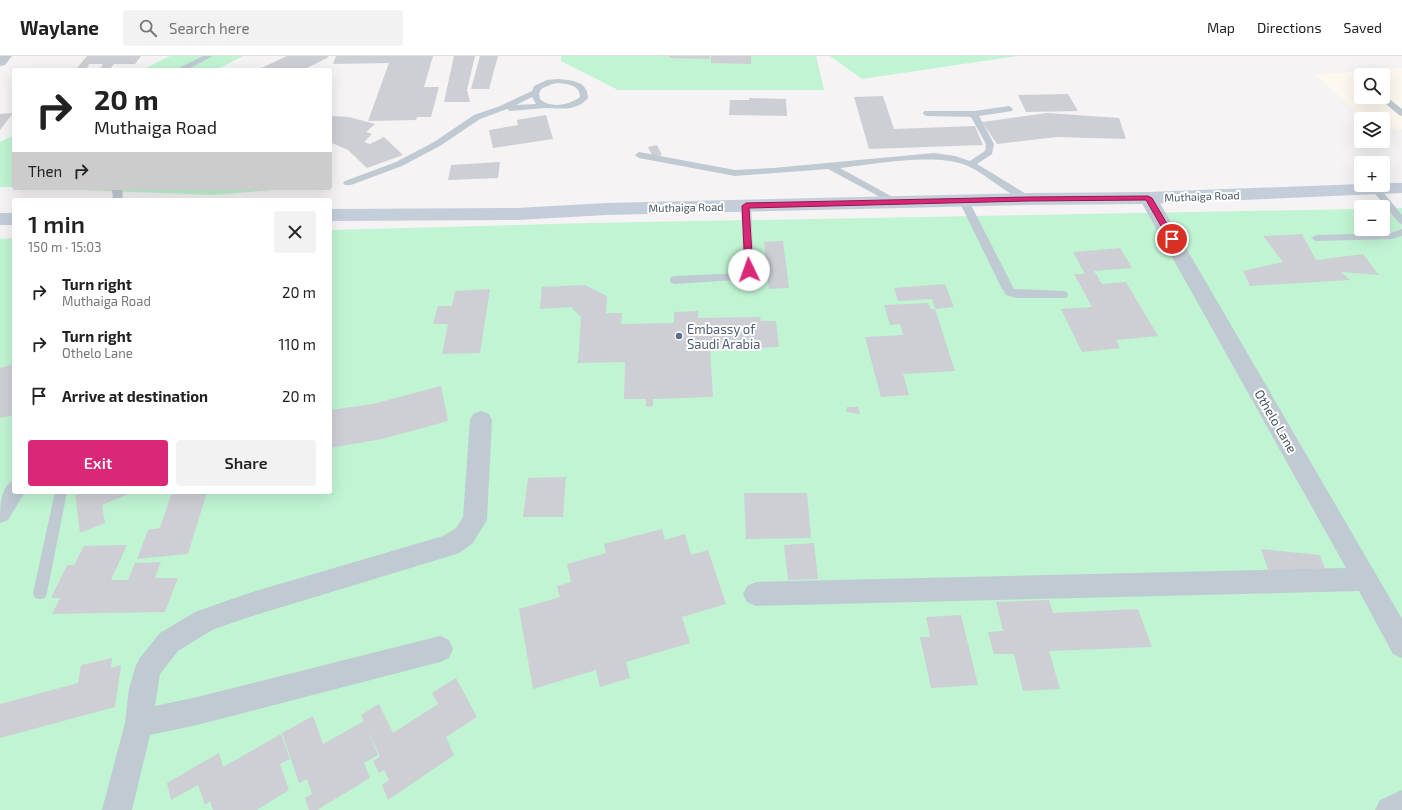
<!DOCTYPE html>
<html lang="en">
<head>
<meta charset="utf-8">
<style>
	body { margin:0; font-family:"Exo 2",sans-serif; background:#f2f2f2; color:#222; height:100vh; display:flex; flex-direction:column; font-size:15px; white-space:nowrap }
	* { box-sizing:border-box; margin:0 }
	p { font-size:13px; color:#767676 }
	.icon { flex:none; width:22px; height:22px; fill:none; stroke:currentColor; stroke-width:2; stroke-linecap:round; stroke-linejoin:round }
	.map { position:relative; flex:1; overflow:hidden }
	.drawer { position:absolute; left:12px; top:142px; width:320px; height:296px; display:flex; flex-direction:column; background:#fff; border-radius:4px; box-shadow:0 4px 16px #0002 }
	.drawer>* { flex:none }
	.guide { position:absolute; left:12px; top:12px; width:320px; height:122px; border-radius:4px; box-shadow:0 4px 16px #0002; background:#fff; color:#222; overflow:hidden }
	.fabs { position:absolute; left:1354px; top:12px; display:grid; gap:8px }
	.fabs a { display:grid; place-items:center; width:36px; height:36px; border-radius:4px; background:#fff; box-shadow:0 4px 16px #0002; font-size:20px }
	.pin { position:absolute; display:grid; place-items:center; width:34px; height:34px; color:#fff; margin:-17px; border:2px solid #fff; border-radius:50%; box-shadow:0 1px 4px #0007 }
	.me { position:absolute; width:44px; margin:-22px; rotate:357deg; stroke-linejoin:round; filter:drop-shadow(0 0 3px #0008) }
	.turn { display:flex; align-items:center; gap:14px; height:84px; padding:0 16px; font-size:18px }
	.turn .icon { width:52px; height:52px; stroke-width:2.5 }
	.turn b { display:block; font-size:28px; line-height:34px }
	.then { display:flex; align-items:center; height:38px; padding:0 16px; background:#0003; gap:8px; font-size:15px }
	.round { display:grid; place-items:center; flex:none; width:42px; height:42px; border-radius:4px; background:#f2f2f2 }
	.summary { display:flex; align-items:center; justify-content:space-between; height:68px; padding:0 16px }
	h1 { font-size:24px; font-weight:600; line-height:30px }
	.cta { display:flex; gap:8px; margin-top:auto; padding:8px 16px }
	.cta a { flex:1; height:46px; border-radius:4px; background:#db2777; color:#fff; font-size:16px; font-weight:600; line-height:46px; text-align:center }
	.cta a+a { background:#f2f2f2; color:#222 }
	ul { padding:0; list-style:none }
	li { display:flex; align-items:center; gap:12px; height:52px; padding:0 16px }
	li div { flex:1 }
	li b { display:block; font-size:15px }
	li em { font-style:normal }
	header { display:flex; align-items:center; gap:24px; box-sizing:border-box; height:56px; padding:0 20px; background:#fff; border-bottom:1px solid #e0e0e0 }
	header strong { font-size:19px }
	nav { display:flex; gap:22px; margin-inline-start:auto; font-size:14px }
	.search { width:280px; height:36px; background:#f2f2f2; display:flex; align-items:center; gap:10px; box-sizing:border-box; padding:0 14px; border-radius:4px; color:#767676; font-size:15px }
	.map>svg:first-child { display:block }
</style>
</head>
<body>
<header>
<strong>Waylane</strong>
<div class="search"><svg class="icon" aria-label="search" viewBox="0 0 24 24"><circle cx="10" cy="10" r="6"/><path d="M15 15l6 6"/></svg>Search here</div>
<nav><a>Map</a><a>Directions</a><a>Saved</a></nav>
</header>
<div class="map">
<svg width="1402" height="754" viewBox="0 0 1402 754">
	<rect width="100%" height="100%" fill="#f5f3f3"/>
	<path fill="#fef9ee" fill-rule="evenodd" d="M1402,12v61l-19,-1v-9h-18l-50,-44zM1361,19h22v22h-22z"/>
	<path fill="#c0f4d3" d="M170,0h73l-27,14h-74z
		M561,0h255l8,34h-206l-57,-29z
		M830,0h187l-155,23z
		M14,79v52h-14v-45z
		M28,132h268l-82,7z
		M1383,152h19v602h-1402v-571l14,-1v254h316v-262l261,-7 770,-14v20h22z"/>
	<path fill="#cdcfd5" d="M87,0h54l-6,8h-21l-5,6h-10l4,-6h-14l-2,4h-10z
		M287,0h40l2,1 -26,13h-46z
		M336,0h97l-9,31h15l-8,30h-14l-1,3 -48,1 21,-58 -56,1z
		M454,0h21l-8,34 3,12h-26z
		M480,0h18l-9,33h-18z
		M669,0h40l1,3 -41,-1z
		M711,0h40v8l-40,-1z
		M1068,38l10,17 -52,1 -8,-17z
		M883,40l11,33 81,-3 8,19 -114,4 -15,-52z
		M749,42l37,1 1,17 -58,-1 1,-15h19z
		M13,57l-13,17v-16z
		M1047,57l72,5 7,21 -69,-2 -60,7 -15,-22z
		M546,59l7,24 -60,9 -4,-18 29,-5 -1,-5z
		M330,60l19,1 26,7 -9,8 6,2 -8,8 6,2 14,-7 19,18 -36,13 -19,-18 -18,-8z
		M657,89l5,10 -9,2 -5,-10z
		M500,106l-2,16 -50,2 3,-15z
		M1302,178l14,26 47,-6 16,21 -38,-3 9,8 -100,6 -7,-15 40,-9 -20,-26z
		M783,185l6,47 -20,1 -5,-47z
		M1120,192l12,20 -38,3 8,13 24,-2 32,54 -42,4 4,8 -38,4 -21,-43 31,-2 -18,-33h11l-12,-22z
		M945,228l9,23 -19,2 -3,-10 -34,2 -4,-13z
		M585,229l22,11 -1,17h16l-1,11 53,-1v-11l24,-1v7l62,-1 1,4h15l3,26 -69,2 3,48 -60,2v7l-7,1v-8h-22l1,-37 -47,1 3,-46 -10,-10 -31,2 2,-22z
		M490,233l-10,64 -38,1 6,-30h-15l5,-18h14l3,-15z
		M928,247l3,6h4l20,62 -52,3 6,21 -28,2 -16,-60 38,-2 -3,-11 -10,1 -6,-20z
		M14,308v51l-14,3v-50z
		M441,330l7,35 -66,18 -52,9v-38l43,-6z
		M847,351h11l2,7 -14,-2z
		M566,421l-3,40h-40l5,-39z
		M75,436h58l-31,13 3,18 -25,10z
		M172,436h35l-19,62 -51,5 11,-29 12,-2z
		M744,437h63l4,45 -65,1z
		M662,473l3,11 20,-6 6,21 17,-5 18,54 -44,13 8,26 -64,19 4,16 -30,9 -4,-17 -63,19 -14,-80 41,-12 -3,-11 14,-4 -4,-18 39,-11 -2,-9z
		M814,487l4,36 -30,1 -4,-35z
		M127,489l-16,35h17l7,-17 26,-1 -6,16h23l-13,34 -113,2 8,-16h-9l16,-33h7l10,-19z
		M1261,493l59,6 9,24 -60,-7z
		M1049,544l4,13 85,-4 14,38 -103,4 11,38 -37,2 -9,-37h-20l-6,-22 15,-1 -7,-29z
		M961,559l17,70 -47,3 -11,-51h10l-4,-20z
		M112,602l-1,10 10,-3 -6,42 -115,31v-34l78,-21 3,-18z
		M456,622l21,39 -31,20 8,18 -66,45 -6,-15 7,-5 -5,-10 -5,3 -6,-12 7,-4 -13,-29 11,27 -14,8 6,15 -53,32h-8l-4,-12 7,-4 -5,-15 -8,4 -17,-50 31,-17 10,28 41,-23 -3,-6 18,-11 14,29 45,-29 -6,-11z
		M281,678l9,25 -10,5 9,26 -32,20h-44l-3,-9 -5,4 -7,-20 -27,15 -4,-17 52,-30 4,14z"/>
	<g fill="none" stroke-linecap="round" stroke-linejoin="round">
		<path fill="#c0cad3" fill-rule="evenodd" d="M203,0h10l-27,14h-11z
			M558,23c13,1 30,2 30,19 -12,14 -28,10 -43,10 -12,1 -23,2 -35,3l-3,-2 -27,10 -40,27 -38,20 -51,19h-6l-2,-2 2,-2 51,-19 38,-20 40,-27 26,-9 32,-15 2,-5 13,-6zM558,27c10,1 22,2 22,14 -11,8 -29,12 -40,2l-1,-5 2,-5 11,-5zM532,41l4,7 -20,1z
			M1383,38l19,15v7l-3,-1 -19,-16 -1,-2h4z
			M1009,50l4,3 -1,2 -33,5 15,28 -2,10 -15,10 54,33 2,2 -5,3c-18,-5 -42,-28 -60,-36 -31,-14 -94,-2 -128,2l58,32 2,2 -2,2 -3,1 -67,-36 -93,7 -96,-18 -4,-3 4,-3 96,18 38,-2 161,-15 21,3 15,5 15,-10 1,-7 -15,-27 -44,-1 -3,-1 -1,-2 1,-2h50z
			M1375,129l3,1 24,29v9l-3,-1 -27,-33 -2,-2z
			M112,132h10l1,12h-10z
			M964,142l5,3 45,88 49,2 4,1 1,3 -1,3h-51l-10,-3 -5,-8 -42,-86z
			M746,147l5,3 3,64 -4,9 -75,5 -4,-1 -1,-3 1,-3 4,-1 68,-3 1,-3 -3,-64z
			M1402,173v7l-10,3 -76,2 -5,-3 5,-3 75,-2z
			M55,436h12l-20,101 -2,5 -5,1 -5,-1 -2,-5z"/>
		<path fill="#c0cad3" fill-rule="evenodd" d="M0,0h12l-7,9 -5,1z
			M1148,136l6,2 3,4 245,421v39l-9,-4 -34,-63 -603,15 -9,-4 -4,-8 4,-8 9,-4 590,-14 -207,-370 3,-4z
			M481,355l8,3 3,6 -5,100 -15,24 -13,9 -9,3 -201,61 -37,13 -34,21 -18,23 -5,32 42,-9 243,-61 9,4 4,9 -4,9 -9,4 -243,63 -47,10 -18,75h-30l23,-87 4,-34 6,-21 4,-9 21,-26 35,-21 54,-19 194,-57 13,-8 7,-11 7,-97 3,-6z
			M14,424v12h11l-17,28 -8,3c0,-17 0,-36 14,-43z
			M1402,734v20h-27l5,-10z"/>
		<path fill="#c3ceda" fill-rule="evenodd" d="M1383,127h19v10l-254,11 -120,1 -422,10 -89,5 -187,1v-12l187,-1 89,-5 422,-10 120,-1 213,-8 22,1z
			M0,157h14v12h-14z"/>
	</g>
	<path fill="#db2777" stroke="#8e194d" d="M1148,140l4,2 24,41 -2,1h-5l-23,-40 -118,1 -279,7 4,62 -4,3 -4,-3 -3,-64 4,-3 282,-6z"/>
	<circle fill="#5c6f8a" stroke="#fff" stroke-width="1.5" cx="679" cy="280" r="4"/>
	<g text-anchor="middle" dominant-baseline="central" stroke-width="4" stroke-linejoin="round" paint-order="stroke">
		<g font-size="11" fill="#495662" stroke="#fff">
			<text transform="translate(1202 140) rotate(-2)">Muthaiga Road</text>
			<text transform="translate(686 151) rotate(-1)">Muthaiga Road</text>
		</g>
		<g font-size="13" fill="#4e5e75" stroke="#fff" text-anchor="start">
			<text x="687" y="273">Embassy of<tspan x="687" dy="15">Saudi Arabia</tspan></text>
		</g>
		<g font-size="13" fill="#495662" stroke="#fff">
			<text transform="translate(1276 365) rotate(60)">Othelo Lane</text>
		</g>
	</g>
</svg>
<div class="fabs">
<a><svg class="icon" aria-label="search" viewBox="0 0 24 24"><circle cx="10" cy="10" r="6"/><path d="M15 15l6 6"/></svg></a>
<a><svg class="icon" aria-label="layers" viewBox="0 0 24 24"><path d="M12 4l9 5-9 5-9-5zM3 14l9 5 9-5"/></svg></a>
<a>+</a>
<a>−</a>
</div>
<div class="pin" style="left:1172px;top:183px;background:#d93025"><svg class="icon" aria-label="arrive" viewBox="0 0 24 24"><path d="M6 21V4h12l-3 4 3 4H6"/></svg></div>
<svg class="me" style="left:749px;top:214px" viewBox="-20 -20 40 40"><circle r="19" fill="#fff"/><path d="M0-13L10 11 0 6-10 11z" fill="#db2777"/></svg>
<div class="guide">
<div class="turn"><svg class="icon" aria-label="right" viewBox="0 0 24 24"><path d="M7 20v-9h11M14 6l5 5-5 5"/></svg><div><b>20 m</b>Muthaiga Road</div></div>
<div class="then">Then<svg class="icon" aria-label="right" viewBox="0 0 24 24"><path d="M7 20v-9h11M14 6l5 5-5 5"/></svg></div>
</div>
<section class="drawer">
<div class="summary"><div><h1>1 min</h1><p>150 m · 15:03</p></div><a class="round"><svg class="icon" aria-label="close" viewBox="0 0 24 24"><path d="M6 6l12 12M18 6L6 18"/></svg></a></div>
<ul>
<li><svg class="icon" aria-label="right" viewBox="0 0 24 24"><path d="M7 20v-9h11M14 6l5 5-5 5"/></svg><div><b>Turn right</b><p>Muthaiga Road</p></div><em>20 m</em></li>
<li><svg class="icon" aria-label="right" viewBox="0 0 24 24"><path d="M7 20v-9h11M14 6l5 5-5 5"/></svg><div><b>Turn right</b><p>Othelo Lane</p></div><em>110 m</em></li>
<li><svg class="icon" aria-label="arrive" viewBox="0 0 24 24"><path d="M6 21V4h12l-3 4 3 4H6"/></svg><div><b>Arrive at destination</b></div><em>20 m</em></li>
</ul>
<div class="cta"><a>Exit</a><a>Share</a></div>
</section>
</div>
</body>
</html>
